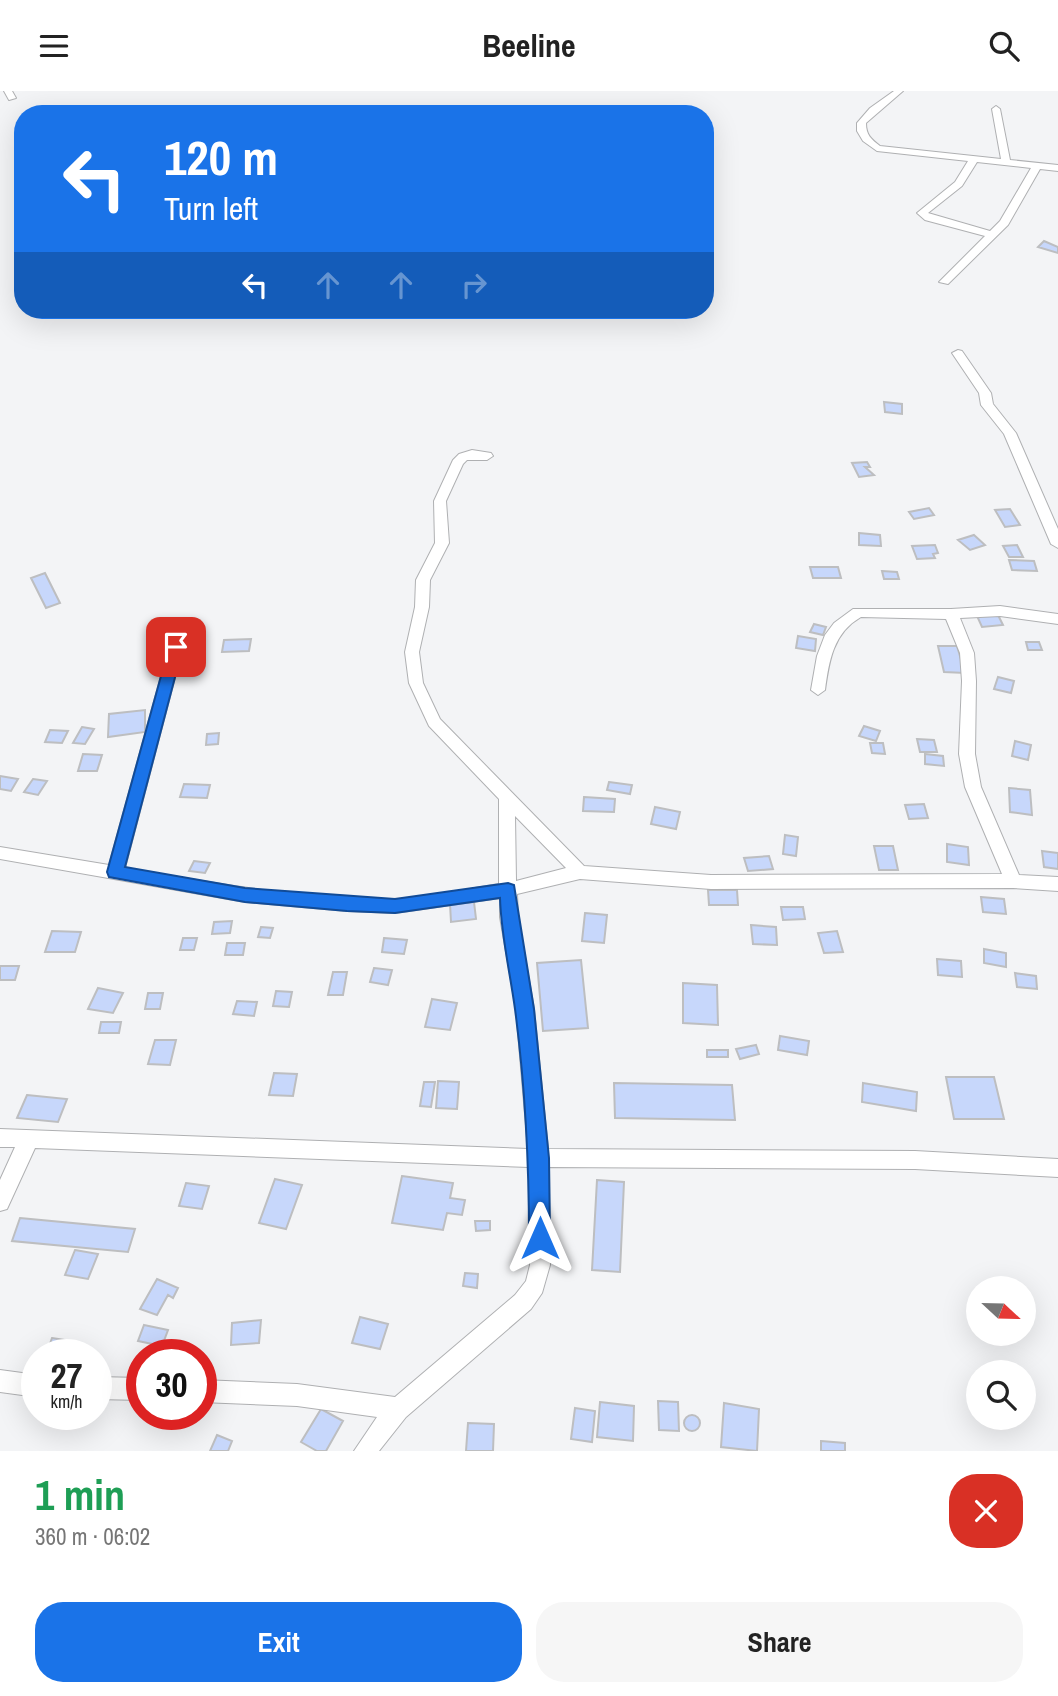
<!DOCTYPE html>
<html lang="en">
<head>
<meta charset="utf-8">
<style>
	body { margin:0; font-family:"Archivo Narrow",sans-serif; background:#f6f6f6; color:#222; height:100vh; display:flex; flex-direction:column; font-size:26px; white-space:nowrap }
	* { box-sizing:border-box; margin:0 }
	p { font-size:23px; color:#767676 }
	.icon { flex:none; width:38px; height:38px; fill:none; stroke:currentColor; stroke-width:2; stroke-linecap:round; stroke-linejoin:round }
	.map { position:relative; height:1360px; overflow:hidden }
	.side { display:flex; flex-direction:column; background:#fff; flex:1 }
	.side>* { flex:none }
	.hud { position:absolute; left:14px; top:14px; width:700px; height:214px; border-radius:28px; box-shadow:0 7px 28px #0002; background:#1a73e8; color:#fff; overflow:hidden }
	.needle { width:46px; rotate:112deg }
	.controls { position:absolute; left:966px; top:1185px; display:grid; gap:14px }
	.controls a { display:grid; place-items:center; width:70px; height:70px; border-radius:50%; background:#fff; box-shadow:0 7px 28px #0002; font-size:35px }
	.speed { position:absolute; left:21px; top:1248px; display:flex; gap:14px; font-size:35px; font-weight:700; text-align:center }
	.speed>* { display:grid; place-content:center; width:91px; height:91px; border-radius:50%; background:#fff; box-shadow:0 7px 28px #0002; line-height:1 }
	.speed small { font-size:18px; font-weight:400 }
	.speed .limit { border:10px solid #d22; background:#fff; color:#111 }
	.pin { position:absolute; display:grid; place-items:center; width:60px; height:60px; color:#fff; margin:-30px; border-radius:14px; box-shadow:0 4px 10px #0006 }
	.me { position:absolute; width:77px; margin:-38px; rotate:0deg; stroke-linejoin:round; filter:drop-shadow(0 0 5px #0008) }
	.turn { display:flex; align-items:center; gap:24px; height:147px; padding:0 35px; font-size:32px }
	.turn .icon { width:91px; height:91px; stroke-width:2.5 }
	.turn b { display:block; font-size:49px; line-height:60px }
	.lanes { display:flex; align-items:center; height:66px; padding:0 35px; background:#0003; justify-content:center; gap:35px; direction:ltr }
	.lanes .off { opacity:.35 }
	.round { display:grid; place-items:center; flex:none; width:74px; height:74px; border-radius:28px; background:#f6f6f6 }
	.headline { display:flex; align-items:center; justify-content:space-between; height:119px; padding:0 35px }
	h1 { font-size:42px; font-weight:800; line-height:52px; color:#1e9e55 }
	.action { display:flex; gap:14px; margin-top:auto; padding:14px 35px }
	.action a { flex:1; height:80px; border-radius:28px; background:#1a73e8; color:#fff; font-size:28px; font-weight:800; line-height:80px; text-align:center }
	.action a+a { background:#f6f6f6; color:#222 }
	header { display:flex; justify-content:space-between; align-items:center; height:91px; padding:0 35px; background:#fff; font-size:32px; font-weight:800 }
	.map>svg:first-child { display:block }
</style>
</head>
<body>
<header><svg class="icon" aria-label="menu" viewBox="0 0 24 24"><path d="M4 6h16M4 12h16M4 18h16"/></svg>Beeline<svg class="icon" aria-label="search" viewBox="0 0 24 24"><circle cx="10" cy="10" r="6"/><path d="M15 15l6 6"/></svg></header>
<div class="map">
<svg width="1058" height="1360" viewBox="0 0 1058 1360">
	<rect width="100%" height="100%" fill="#f3f4f6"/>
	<path fill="#c7d7fb" stroke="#bdbec0" stroke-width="2" d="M1044,150l14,6v6l-20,-6z
		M884,311l18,2v10l-17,-2z
		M867,371l3,5h-5l9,8 -15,2 -7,-14z
		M929,417l5,7 -20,4 -5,-7z
		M1010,418l10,16 -15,2 -10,-17z
		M859,442l21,2 1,11 -22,-1z
		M974,444l11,10 -15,5 -12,-10z
		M935,454l3,8 -5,1 2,4 -18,1 -5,-13z
		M1017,454l6,12h-14l-6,-11z
		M1009,469l25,1 3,10 -25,-1z
		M810,476h28l3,11h-28z
		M882,480l15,1 2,7h-15z
		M45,482l15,30 -14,5 -15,-30z
		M998,524l5,10 -21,2 -5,-11z
		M814,533l12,3 -3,8 -13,-3z
		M798,545l18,3 -1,12 -19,-3z
		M251,548l-2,12 -27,1 2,-12z
		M1026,551h13l3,8h-14z
		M938,555h19l8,27 -21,-1z
		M998,586l16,4 -3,12 -17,-4z
		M145,619v22l-37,5 1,-23z
		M864,635l16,5 -4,10 -17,-5z
		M82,636l12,2 -9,15 -12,-1z
		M50,639l18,1 -6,12 -17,-1z
		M219,642l-1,11 -12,1 1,-11z
		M917,648l17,1 3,12h-17z
		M1015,650l16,4 -3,15 -16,-4z
		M870,652h13l2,11 -13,-1z
		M83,663l19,1 -5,16h-19z
		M925,663l18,2 1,10 -19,-2z
		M0,685l18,3 -7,12 -11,-2z
		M33,688l14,2 -9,14 -14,-3z
		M609,691l23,3 -2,9 -23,-4z
		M184,693l26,1 -3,13 -27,-1z
		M1009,697l21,2 2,25 -22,-3z
		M584,706l31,2 -1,13 -31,-1z
		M924,713l4,14 -19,1 -4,-14z
		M655,716l25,5 -4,17 -25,-5z
		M785,744l13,2 -2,19 -13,-2z
		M947,753l21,3 1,18 -22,-3z
		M874,755h19l5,24h-19z
		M1042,760l16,2v16l-14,-2z
		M769,765l4,13 -25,2 -4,-13z
		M194,770l16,2 -5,10 -16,-2z
		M708,799h29l1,15h-29z
		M981,806l23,2 2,15 -23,-2z
		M474,811l2,17 -25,3 -1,-18z
		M781,816h22l2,12 -22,1z
		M585,822l22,2 -3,28 -22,-2z
		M232,830l-2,12 -18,1 2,-12z
		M751,834l25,2 1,18 -24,-1z
		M261,836l12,1 -3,10 -12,-1z
		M52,840l29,1 -6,20h-30z
		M837,840l6,21 -19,1 -6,-20z
		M183,847h14l-3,12h-14z
		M384,847l23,2 -3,14 -22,-2z
		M227,852h18l-2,12h-18z
		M984,858l22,4v14l-22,-4z
		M937,868l24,2 1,16 -24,-2z
		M581,869l7,68 -45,3 -6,-68z
		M0,875h19l-4,14h-15z
		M374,877l18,2 -4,15 -18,-3z
		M333,881h14l-4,23h-15z
		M1015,882l21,3 1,13 -20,-2z
		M683,892l34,2 1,40 -35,-2z
		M98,897l25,5 -10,20 -25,-4z
		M276,900l16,1 -3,15 -16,-1z
		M148,902h15l-3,16h-15z
		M432,908l25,4 -7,27 -25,-3z
		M237,910l20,1 -3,14 -21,-2z
		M101,931h20l-2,11h-20z
		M780,945l29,5 -2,14 -29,-5z
		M155,949h21l-6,25 -22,-1z
		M756,954l3,9 -19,5 -4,-10z
		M707,959h21v7h-21z
		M274,982l23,1 -4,22 -24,-1z
		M946,986h48l10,42h-50z
		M438,990l21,1 -2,27 -21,-1z
		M424,991h11l-4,25 -11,-1z
		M614,992l118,2 3,35 -120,-2z
		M863,992l54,9 -1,19 -54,-9z
		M27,1004l40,4 -9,23 -41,-4z
		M402,1085l51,7 -3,15 15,2 -3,15 -15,-2 -4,17 -51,-7z
		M275,1088l27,6 -16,44 -27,-6z
		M597,1089l27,2 -4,90 -28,-2z
		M186,1092l23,3 -7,23 -23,-3z
		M20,1127l115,11 -7,23 -116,-11z
		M475,1130h15v9l-14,1z
		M75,1159l23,4 -10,25 -23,-4z
		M465,1182l13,1 -1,14 -14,-2z
		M157,1188l21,9 -5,10 -5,-3 -11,20 -17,-6z
		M360,1226l28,7 -8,25 -28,-6z
		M261,1229l-2,23 -28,2 1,-22z
		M144,1234l24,5 -6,16 -24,-5z
		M52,1247l13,2 -5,15h-14z
		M658,1310l20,1 1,29 -20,-1z
		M600,1311l34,4 -1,35 -36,-4z
		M724,1312l35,6 -2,42 -36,-4z
		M575,1317l20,3 -3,31 -21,-3z
		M321,1318l22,12 -17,30h-9l-16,-9z
		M684 1332a8 8 0 1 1 16 0a8 8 0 1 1-16 0Z
		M468,1332l26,1 -1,27h-27z
		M217,1344l15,6 -4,10h-18z
		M821,1350l24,2v8h-24z"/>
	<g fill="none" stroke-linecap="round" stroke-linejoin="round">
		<defs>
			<path id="street" d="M4,0h8l4,7 -7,2z
				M894,0h9l-37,32c0,12 5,16 14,23l121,13 -9,-50 4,-3 4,3 10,51 48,5v6l-18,-2 -32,56 -60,59 -9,-2 46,-46 -60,-16 -8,-7 38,-31 13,-21 -91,-10 -14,-10 -6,-10v-8l13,-15zM977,71l54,6 -31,53 -10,10 -62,-18 34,-27z
				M958,259l4,1 29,42 2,11 23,29 42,96v19l-7,-4 -47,-110 -23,-29 -2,-12 -27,-40z
				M472,359l19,3 2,3 -6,4h-20l-4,4 -17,37 3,42 -19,37 -1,27 -10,45 4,31 17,36 144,147 127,9 291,-1 -37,-87 -6,-33 3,-73 -2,-28 -14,-34 -85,-2c-28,16 -32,44 -36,73l-7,5 -7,-5 6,-34 8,-21 9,-12 19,-14h98l49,-3 58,8v10l-58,-8 -40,2 14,35 2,28 -1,73 6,33 38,88 39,2v14l-45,-3 -302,1 -131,-10 -63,15 1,23 16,92 14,140 367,2 143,8v18l-143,-8 -366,-2 1,98 -8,28 -11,16 -125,108 -27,34h-25l23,-34 -80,-11 -96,-4v-22l96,4 98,13 120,-102 11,-14 4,-16 -1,-98 -494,-19 -28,61 -7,2v-31l15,-33h-15v-18l528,20 -12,-140 -16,-92v-19l-105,15 -48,-2 -102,-9 -245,-43v-12l109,18 60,-218 7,-5 7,5 -58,221c88,15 178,32 268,31 35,0 72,-10 106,-15v-85l-70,-73 -20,-43 -4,-31 10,-45 1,-27 19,-37 -1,-42 19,-41 6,-6zM515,725l51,52 -50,13z
				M0,1279l37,5v22l-37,-5z
				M96,1286l46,1v22l-46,-1z"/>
		</defs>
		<use href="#street" stroke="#afb0b2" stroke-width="2"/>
		<use href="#street" fill="#fff" fill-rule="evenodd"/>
	</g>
	<path fill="#1a73e8" stroke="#114b97" stroke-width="2" d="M176,551l7,5 -58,220 120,21 150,11 113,-16 6,2 20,124 15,149 1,80 -3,7 -7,3 -8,-3 -3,-7c0,-77 -4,-153 -14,-229 -5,-37 -14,-74 -15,-111l-105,15 -48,-2 -102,-9 -136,-25 -2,-5 62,-225z"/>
</svg>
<div class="controls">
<a><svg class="needle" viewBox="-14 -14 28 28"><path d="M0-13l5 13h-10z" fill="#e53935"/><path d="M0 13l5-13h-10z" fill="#767676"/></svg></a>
<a><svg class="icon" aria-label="search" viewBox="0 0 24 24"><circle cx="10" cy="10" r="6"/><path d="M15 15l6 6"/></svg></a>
</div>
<div class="speed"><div>27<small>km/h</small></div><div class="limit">30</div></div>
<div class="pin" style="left:176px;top:556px;background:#d93025"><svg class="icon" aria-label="arrive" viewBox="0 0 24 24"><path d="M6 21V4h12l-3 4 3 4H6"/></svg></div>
<svg class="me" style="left:540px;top:1147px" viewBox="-20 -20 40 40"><path d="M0-17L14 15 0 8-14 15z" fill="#1a73e8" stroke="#fff" stroke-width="4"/></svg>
<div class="hud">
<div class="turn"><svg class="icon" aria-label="left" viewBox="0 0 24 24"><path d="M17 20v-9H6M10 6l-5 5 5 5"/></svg><div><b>120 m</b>Turn left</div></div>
<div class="lanes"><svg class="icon" aria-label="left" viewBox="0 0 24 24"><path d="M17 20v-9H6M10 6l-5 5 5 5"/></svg><svg class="icon off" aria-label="ahead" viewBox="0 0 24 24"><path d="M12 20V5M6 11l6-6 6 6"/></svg><svg class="icon off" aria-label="ahead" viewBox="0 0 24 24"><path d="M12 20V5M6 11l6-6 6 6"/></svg><svg class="icon off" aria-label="right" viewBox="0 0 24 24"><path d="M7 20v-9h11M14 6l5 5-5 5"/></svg></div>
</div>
</div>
<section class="side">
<div class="headline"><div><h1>1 min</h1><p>360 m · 06:02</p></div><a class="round" style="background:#d93025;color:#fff"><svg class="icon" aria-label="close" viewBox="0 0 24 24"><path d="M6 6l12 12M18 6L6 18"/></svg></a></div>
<div class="action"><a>Exit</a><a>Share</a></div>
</section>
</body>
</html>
